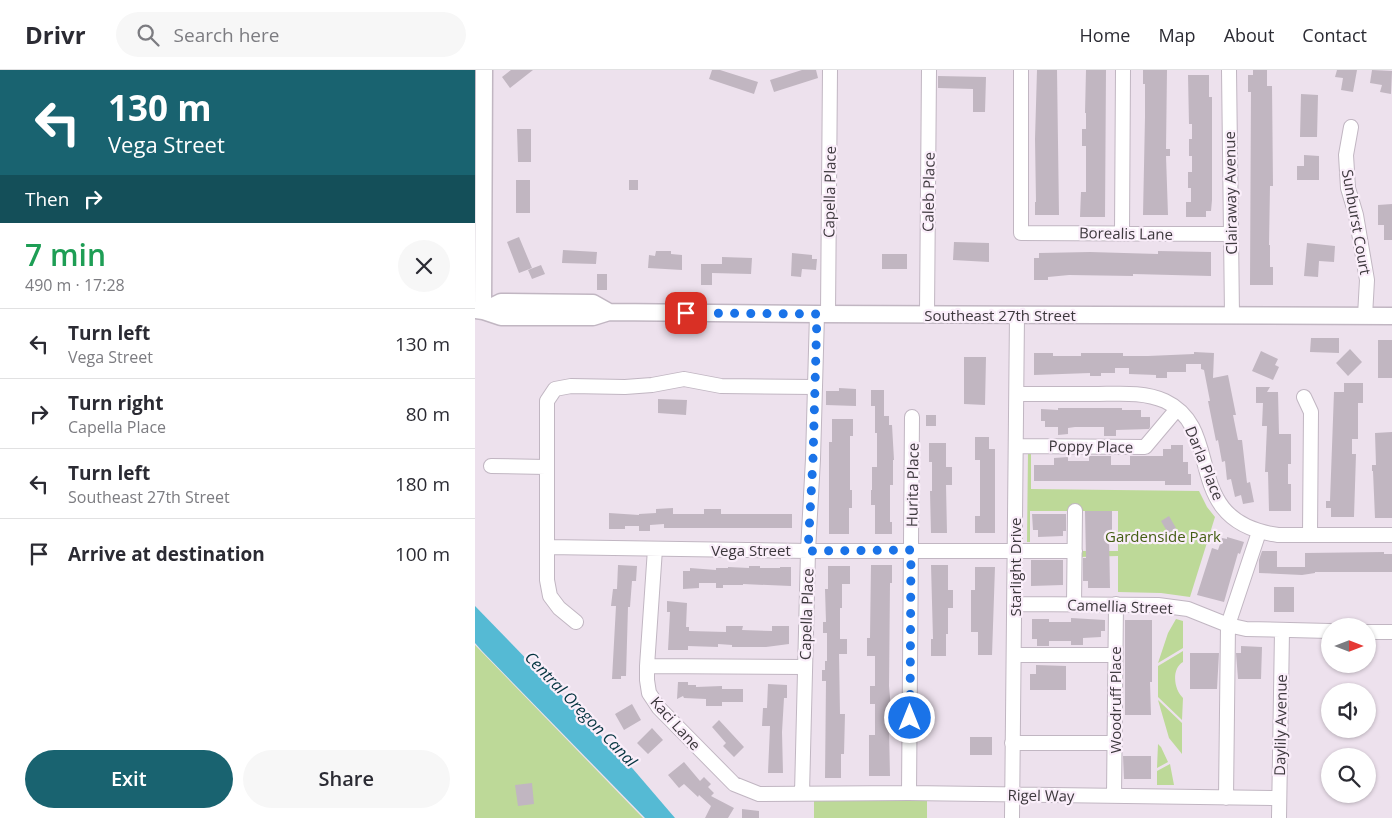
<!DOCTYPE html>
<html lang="en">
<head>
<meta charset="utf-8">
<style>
	body { margin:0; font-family:"Open Sans",sans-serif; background:#f7f7f7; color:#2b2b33; height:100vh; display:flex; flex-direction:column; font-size:19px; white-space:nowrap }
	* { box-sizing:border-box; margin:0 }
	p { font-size:16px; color:#7c7c81 }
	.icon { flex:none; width:28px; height:28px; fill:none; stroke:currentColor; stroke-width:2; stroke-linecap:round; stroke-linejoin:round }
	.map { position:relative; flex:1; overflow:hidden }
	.panel { display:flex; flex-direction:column; background:#fff; width:475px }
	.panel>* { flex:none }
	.banner { background:#196370; color:#fff; overflow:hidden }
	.needle { width:32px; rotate:90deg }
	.fabs { position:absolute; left:846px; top:548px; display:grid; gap:10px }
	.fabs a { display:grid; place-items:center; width:55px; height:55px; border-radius:50%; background:#fff; box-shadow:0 1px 4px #0004; font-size:25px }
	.pin { position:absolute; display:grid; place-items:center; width:42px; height:42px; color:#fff; margin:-21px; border-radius:10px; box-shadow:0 2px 8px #0006 }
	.me { position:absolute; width:55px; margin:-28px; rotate:0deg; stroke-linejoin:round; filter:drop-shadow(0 0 4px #0008) }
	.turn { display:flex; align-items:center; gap:18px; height:105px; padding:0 25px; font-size:22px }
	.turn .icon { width:65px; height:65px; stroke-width:2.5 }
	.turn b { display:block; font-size:35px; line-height:42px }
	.then { display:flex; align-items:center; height:48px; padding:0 25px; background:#0003; gap:10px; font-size:19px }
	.round { display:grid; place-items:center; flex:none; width:52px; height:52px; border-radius:26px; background:#f7f7f7 }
	.head { display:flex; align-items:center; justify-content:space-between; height:85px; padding:0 25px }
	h1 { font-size:30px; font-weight:600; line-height:38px; color:#1e9e55 }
	.primary-button { display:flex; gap:10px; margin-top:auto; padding:10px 25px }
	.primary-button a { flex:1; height:58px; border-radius:30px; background:#196370; color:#fff; font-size:20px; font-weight:600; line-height:58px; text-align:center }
	.primary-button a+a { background:#f7f7f7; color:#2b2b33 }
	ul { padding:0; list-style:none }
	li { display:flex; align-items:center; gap:15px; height:70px; padding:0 25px; border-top:1px solid #e1e1e2 }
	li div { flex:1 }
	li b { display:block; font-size:19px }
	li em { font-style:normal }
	header { display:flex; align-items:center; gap:30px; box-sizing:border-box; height:70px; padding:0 25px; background:#fff; border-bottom:1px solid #e1e1e2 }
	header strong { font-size:24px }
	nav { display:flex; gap:28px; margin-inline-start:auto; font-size:18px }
	.search { width:350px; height:45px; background:#f7f7f7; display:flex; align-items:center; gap:12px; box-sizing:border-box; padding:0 18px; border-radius:28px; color:#7c7c81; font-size:19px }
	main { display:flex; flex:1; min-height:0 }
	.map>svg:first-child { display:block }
</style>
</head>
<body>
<header>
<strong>Drivr</strong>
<div class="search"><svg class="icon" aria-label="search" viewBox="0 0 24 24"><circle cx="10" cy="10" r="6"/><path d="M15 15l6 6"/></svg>Search here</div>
<nav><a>Home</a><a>Map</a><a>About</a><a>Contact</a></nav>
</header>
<main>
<section class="panel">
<div class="banner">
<div class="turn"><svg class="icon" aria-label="left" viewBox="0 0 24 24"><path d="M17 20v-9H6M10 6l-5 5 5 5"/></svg><div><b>130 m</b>Vega Street</div></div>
<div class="then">Then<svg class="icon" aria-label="right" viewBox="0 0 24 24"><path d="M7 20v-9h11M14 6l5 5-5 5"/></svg></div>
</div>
<div class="head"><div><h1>7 min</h1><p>490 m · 17:28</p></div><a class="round"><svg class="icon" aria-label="close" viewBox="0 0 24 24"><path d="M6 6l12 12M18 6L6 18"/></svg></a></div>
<ul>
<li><svg class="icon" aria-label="left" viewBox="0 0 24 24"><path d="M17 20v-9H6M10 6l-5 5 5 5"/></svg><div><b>Turn left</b><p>Vega Street</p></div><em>130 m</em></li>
<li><svg class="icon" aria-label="right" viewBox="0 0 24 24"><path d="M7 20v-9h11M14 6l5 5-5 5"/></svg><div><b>Turn right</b><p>Capella Place</p></div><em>80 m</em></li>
<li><svg class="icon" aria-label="left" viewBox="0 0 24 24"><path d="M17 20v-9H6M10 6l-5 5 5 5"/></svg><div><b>Turn left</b><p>Southeast 27th Street</p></div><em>180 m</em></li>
<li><svg class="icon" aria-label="arrive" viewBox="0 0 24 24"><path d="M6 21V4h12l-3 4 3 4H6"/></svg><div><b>Arrive at destination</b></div><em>100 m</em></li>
</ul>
<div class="primary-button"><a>Exit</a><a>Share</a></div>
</section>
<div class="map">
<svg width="917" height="748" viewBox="0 0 917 748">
	<rect width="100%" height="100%" fill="#ede1ed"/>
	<path fill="#bdd998" d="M553,382h3v37l168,2 8,16 8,10 -25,80 -29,-4 -43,-1v-36l-39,1v-6h39v-40h-88v31h-3z
		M701,549l7,2v27l-25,15 10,-30z
		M0,575l168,173h-168z
		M708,581v11c-12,7 -9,28 0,36l-1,22 -24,-23v-31z
		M683,630l24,23v31l-13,-16z
		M683,674l3,3 7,15 -11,6z
		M695,694l4,21h-17v-14z
		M339,730l113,1v17h-113z"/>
	<path fill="#55bad4" d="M0,536l158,163 42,49h-30l-163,-167 -7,-8z"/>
	<path fill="#c1b6c1" d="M36,0h22l-23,18 -8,-11z
		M237,0h8l38,12 -4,12 -45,-15z
		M327,0h14l2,8 -44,14 -4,-12z
		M562,0h20l2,145h-24v-13h1l-1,-63z
		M611,0h20l-1,147h-25l1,-25h5v-46h-4v-17h4v-16h-1z
		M668,0h24l-1,79h4v7h-4l2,59h-25l2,-98v-33h-2z
		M778,0h14v16h5l1,100h-3l-1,59h1v22h3v18h-23l1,-193h-3v-17h5z
		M862,0h20l-4,22 -12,-2 2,-12 -8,-1z
		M897,0l20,1 -1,23 -11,-2 2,-7 -12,-2z
		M713,5h21v22h3v103l-1,11h-5v6h-20v-15h5v-14h-3v-16h4v-16h-3v-17h3v-15h-3z
		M463,6l48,1 -1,35h-12v-23l-35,-1z
		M826,24l17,1 -1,42h-17z
		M42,59h14v33h-13z
		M829,85l15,1v24h-22v-14h7z
		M41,110h14v33h-14z
		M154,110h9v10h-9z
		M917,134v36h-8v-15h-6v-20z
		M44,167l13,31 -13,5 -12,-31z
		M479,172l35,1v19l-36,-2z
		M832,173l28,3 -1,16 -15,-1 -1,16 -14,-1z
		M88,180l34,2 -1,12 -34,-1z
		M181,181h15v3l11,1v15l-34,-2 1,-13 6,1z
		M683,181l53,1v24l-78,-2v2l-64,-1 -21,2v3h-14v-22h5v-5l51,-1 68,2z
		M317,183l20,2v4h5l-1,11 -14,-1 -1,8 -10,-1z
		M407,184h25v15h-25z
		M247,187l30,1 -1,16 -39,-1v12h-11v-21h21z
		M66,195l4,9 -13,5 -4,-9z
		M122,204h10v16h-10z
		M836,268h28v15l-29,-1z
		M903,270h14v38h-14z
		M875,279l12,13 -14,14 -12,-13z
		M786,281l17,8 -3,6 4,2 -6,13 -21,-9z
		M719,282l20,1 -1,25 15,-3 8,40h-3l5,25h4l5,43 3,-1 4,20 -11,2 -2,-9 -6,2 -4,-18 -4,1 -2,-19 -3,1 -4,-22 -2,1 -8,-40h2l-6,-31 -3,-1v-5h-15v8h-19v6h-11v-3l-27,-1v-6h-14v5h-14v3h-11v-3l-56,2v-22h19v3h28v-3h42v3h25l46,-2z
		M489,287h22l-1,48 -21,-1z
		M869,313h19v20h-5v36h-6v15h4l-2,63h-23v-9h-5v-7h4l4,-109h10z
		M781,317h14l-3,5h11l1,42h12v30h-3v20h3v27h-22l-1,-39h-3l2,-46h-5l1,-23h-7z
		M364,318l17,1v17l-30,-1v-14h13z
		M396,320h13v26h5v9h3l2,35h-1v25h-3v37h2v12h-17v-29h-4v-15h1v-23h5v-34h-2v-27h-4z
		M183,329l29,1 -1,15 -28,-2z
		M583,338h64v2h19v7h9v10l-1,2 -33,1v6h-12v-9h-29l-7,1v6l-10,1v-8h-13v-6h-4v-12l17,1z
		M451,345h10v11h-10z
		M357,349h21v17h-3v54h2v18h-3v26h-20v-92h3z
		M917,362v86h-17l-2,-47h-1v-6h4l-1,-32z
		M500,367h14v12h6v84h-20v-17h5v-56h-5z
		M454,373h17v24h6v18h-6l1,48h-16l-1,-42h2v-29h-3z
		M696,375h12v17h5v12h3v11h-26v-4h-131v-16h20v-7l14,-1v4h21v-5h22v9h19v-9h33v-7h8z
		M198,438v6h31v-5h17v5h71v14h-128v-4l-14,1v6h-11v-5h-14v3h-16v-16l30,2v-1l17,-1v-4z
		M610,441h27v23h-3l1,54h-22v-7h-5v-23h3z
		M557,444h34v17h-3v5l-25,1v-7h-5z
		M694,446l7,12 -8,5 -7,-12z
		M752,467l17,5 -4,12 -2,-1 -14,49 -27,-7 15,-47 6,2 4,-12 5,1z
		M787,481h15v16h28v-14l79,-1v2h8v18h-77v1l-13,2 -43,-2v-13z
		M556,490h32v25l-32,1z
		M143,495l19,1 -1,15h-4l-2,26h-2l-2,69h-5v3h-9l4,-73h-5l2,-17h4z
		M396,495h21v18h-2l-1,103 2,23v20h-2l1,47h-21v-41h6v-31h-5v-18h5v-30h-8v-18h3z
		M456,495h17v25h5v18h-5v26h-2v22h-15v-17h2z
		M274,496h11v2h20v-1h11v19l-48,-2v1h-20v3h-7v-5h-17v5l-16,1v-18h7v-3l26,2v-2h12v-1l21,1z
		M353,496h22v18h-8v24h-2v31h7v15h-8l1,60h5l-1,40h-3v24h-16l1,-97h-4v-11h3v-9h2v-28h-4v-11h3l-1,-33h3z
		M500,497h20l-3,88h-14v-23h-7v-42h4z
		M799,517h20v25h-20z
		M192,531l20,2 -1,24h3v4l37,1v-6h17l-1,4 30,1v-5h17v18l-23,3h-34v-2l-14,-1v3l-30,-1v4h-20l2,-38h-3z
		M596,548l34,2v11h-4v6l-18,1v7h-12v-4h-22v5h-12v-7h-5v-20h17v3h22z
		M650,550h27v62h-2l1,33h-26z
		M766,576l21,1 -1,32h-23l-2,-26h5z
		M715,583h29l-2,36h-27z
		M561,595l30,1v24h-36v-16h6z
		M203,612h10v3h8v2l26,-1v3h21v13h-21v4h-16v-7l-22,-1 -1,-2 -6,3z
		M293,614l19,1v13h-3l-2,34 1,41h-15l2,-47h-8l1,-18h4z
		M157,634l9,16 -17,10 -9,-16z
		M244,650l25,27 -10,10 -11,-11 3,-3 -14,-16z
		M177,658l11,12 -15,14 -11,-11z
		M495,667h22v18h-22z
		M648,686h28v23h-27z
		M209,692l16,19 4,-4 7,7 -3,3 6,6 -3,3 23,12 -6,10h-23l6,-12 -12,-11 -1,2 -14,-13 -5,4 -11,-13z
		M57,713l2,21 -16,2 -3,-21z
		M267,739l17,2v7h-17z"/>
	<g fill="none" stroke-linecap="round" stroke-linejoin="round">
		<defs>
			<path id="minor" d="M546,0v163l210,1
				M754,0l3,245
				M876,57l-5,28 2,33 8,27 11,65 -2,36
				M647,163l1,-163
				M353,244l2,-244
				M452,244l2,-244
				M542,324c25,0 51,0 76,0 24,0 50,-3 72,7 62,29 13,120 113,134h114
				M829,327l7,15 -1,122
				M541,376l129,1 32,-38
				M16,396l55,1
				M72,477l261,4h267
				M180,479l-8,117v14l2,13 10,15 75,76 25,10 150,-1 370,5
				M540,534l143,1 30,4 40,16 18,4 84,2
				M599,534l1,-93
				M101,552l-17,-14 -9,-12 -3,-16v-179l8,-12 16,-3 54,1 27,-2 32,-6 37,7 93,1
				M892,562h25
				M539,585h101
				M172,596l157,1
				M537,673h103
				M327,723l6,-242 5,-92 4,-145
				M434,723l3,-376
				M639,726l2,-192
				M751,728l2,-173 31,-93
				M537,748l5,-503
				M804,748l3,-187"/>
			<path id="major" d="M0,240l8,1 18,6h92l16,-5 208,2 575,2
				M8,241l1,-241
				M8,241l18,-9 92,1 16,9"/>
		</defs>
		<use href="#minor" stroke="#c1b6c2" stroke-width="16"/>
		<use href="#major" stroke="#c1b6c2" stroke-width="19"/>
		<use href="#minor" stroke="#fff" stroke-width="14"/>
		<use href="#major" stroke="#fff" stroke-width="16"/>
	</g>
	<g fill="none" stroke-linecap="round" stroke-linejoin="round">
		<path stroke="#1a73e8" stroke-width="9" stroke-dasharray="0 16.2" d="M211,243l131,1 -4,145 -5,92 103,-1 -1,168"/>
	</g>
	<g text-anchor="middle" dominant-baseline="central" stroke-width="4.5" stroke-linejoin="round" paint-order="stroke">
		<g font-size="15" fill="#3d383d" stroke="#faeefa">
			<text transform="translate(354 122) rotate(-89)">Capella Place</text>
			<text transform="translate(453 122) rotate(-89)">Caleb Place</text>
			<text transform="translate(755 123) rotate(-91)">Clairaway Avenue</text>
			<text transform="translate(882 152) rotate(80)">Sunburst Court</text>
			<text transform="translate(651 163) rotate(1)">Borealis Lane</text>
			<text x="525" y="245">Southeast 27th Street</text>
			<text transform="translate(616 376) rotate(1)">Poppy Place</text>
			<text transform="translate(730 393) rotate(68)">Darla Place</text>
			<text transform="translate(437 415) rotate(-89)">Hurita Place</text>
			<text x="276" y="480">Vega Street</text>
			<text transform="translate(540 497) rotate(-90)">Starlight Drive</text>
			<text transform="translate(645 536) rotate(2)">Camellia Street</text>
			<text transform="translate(331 544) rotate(-88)">Capella Place</text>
			<text transform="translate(640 630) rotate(-90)">Woodruff Place</text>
			<text transform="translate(201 653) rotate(48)">Kaci Lane</text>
			<text transform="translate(805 655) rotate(-89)">Daylily Avenue</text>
			<text transform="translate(566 725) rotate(1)">Rigel Way</text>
		</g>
		<g font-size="15" fill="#445e13" stroke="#faeefa">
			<text x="688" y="466">Gardenside Park</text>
		</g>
		<g font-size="16" font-style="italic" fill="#03343f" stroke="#faeefa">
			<text transform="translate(106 639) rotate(46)">Central Oregon Canal</text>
		</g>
	</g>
</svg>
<div class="fabs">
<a><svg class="needle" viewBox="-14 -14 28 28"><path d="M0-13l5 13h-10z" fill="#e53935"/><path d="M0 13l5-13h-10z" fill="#7c7c81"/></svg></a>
<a><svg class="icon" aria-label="sound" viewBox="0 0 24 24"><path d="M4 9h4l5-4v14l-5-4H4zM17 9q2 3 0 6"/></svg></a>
<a><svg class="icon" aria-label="search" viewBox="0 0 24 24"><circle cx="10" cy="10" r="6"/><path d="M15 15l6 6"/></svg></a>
</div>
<div class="pin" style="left:211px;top:243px;background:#d93025"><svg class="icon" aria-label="arrive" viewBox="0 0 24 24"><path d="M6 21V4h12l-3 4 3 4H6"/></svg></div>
<svg class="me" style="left:435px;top:648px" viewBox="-20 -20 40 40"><circle r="17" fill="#1a73e8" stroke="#fff" stroke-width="3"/><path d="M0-11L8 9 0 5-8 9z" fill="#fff"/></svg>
</div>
</main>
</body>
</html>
